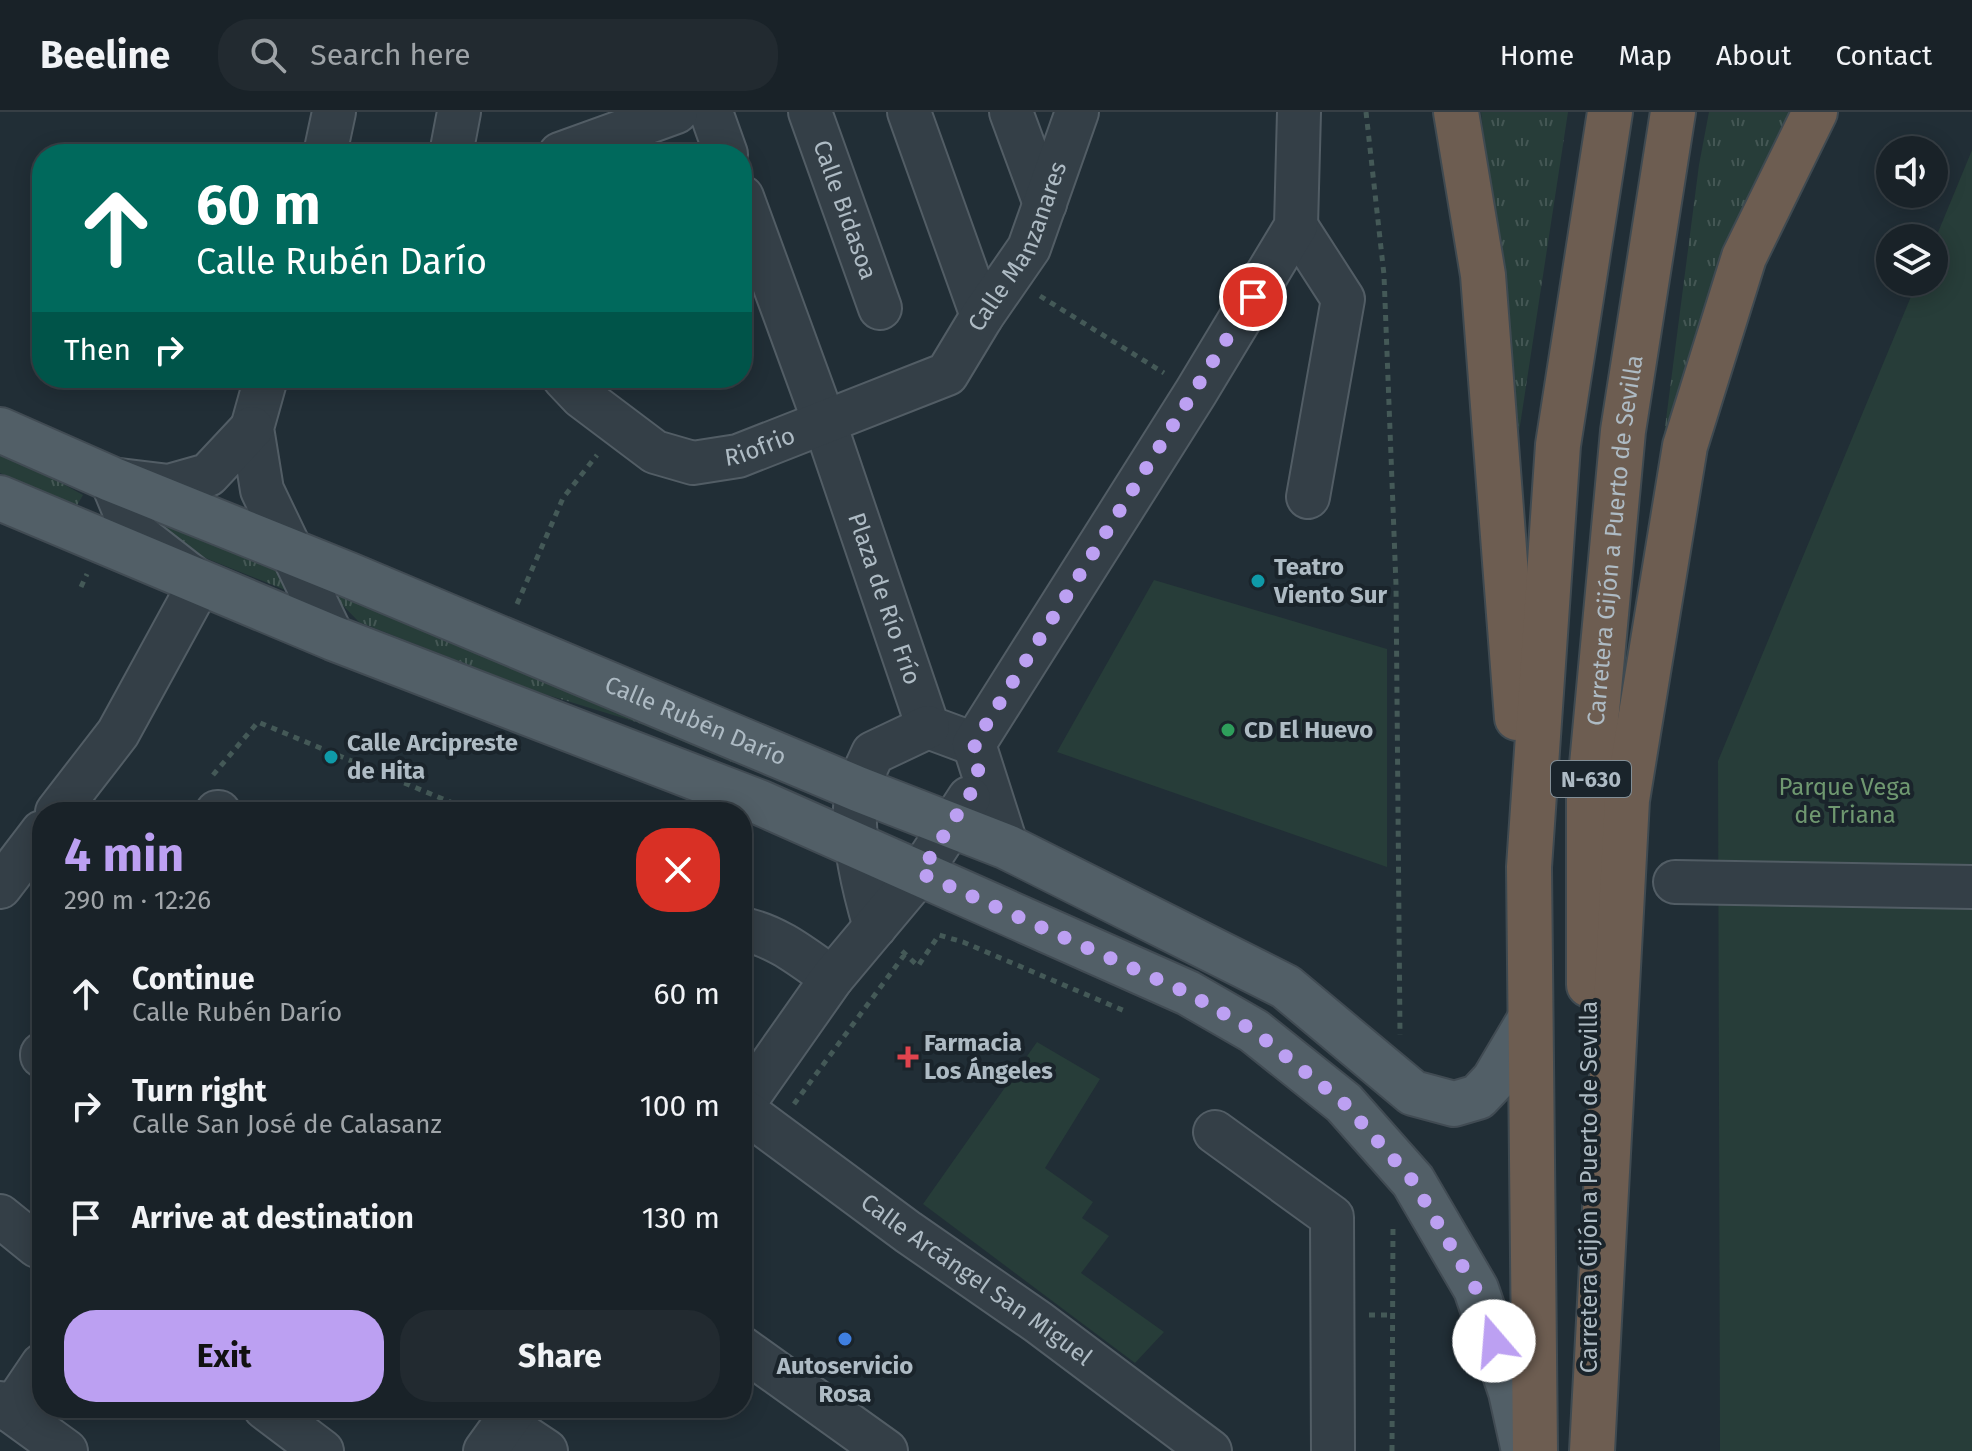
<!DOCTYPE html>
<html lang="en">
<head>
<meta charset="utf-8">
<style>
	body { margin:0; font-family:"Fira Sans",sans-serif; background:#222a30; color:#f1f3f6; height:100vh; display:flex; flex-direction:column; font-size:30px; white-space:nowrap }
	* { box-sizing:border-box; margin:0 }
	p { font-size:26px; color:#9fa4a8 }
	.icon { flex:none; width:44px; height:44px; fill:none; stroke:currentColor; stroke-width:2; stroke-linecap:round; stroke-linejoin:round }
	.map { position:relative; flex:1; overflow:hidden }
	.side { position:absolute; left:32px; top:690px; width:720px; height:616px; display:flex; flex-direction:column; background:#192228; border-radius:32px; box-shadow:0 4px 20px #0003,0 0 0 2px #373f45 }
	.side>* { flex:none }
	.hud { position:absolute; left:32px; top:32px; width:720px; height:244px; border-radius:32px; box-shadow:0 4px 20px #0003,0 0 0 2px #373f45; background:#00695c; color:#fff; overflow:hidden }
	.controls { position:absolute; left:1876px; top:24px; display:grid; gap:16px }
	.controls a { display:grid; place-items:center; width:72px; height:72px; border-radius:50%; background:#192228; box-shadow:0 4px 20px #0003,0 0 0 2px #373f45; font-size:40px }
	.pin { position:absolute; display:grid; place-items:center; width:68px; height:68px; color:#fff; margin:-34px; border:4px solid #fff; border-radius:50%; box-shadow:0 2px 8px #0007 }
	.me { position:absolute; width:88px; margin:-44px; rotate:342deg; stroke-linejoin:round; filter:drop-shadow(0 0 6px #0008) }
	.turn { display:flex; align-items:center; gap:28px; height:168px; padding:0 32px; font-size:36px }
	.turn .icon { width:104px; height:104px; stroke-width:2.5 }
	.turn b { display:block; font-size:56px; line-height:68px }
	.then { display:flex; align-items:center; height:76px; padding:0 32px; background:#0003; gap:16px; font-size:30px }
	.round { display:grid; place-items:center; flex:none; width:84px; height:84px; border-radius:32px; background:#222a30 }
	.head { display:flex; align-items:center; justify-content:space-between; height:136px; padding:0 32px }
	h1 { font-size:48px; font-weight:700; line-height:60px; color:#bca0f2 }
	.primary-button { display:flex; gap:16px; margin-top:auto; padding:16px 32px }
	.primary-button a { flex:1; height:92px; border-radius:32px; background:#bca0f2; color:#111; font-size:32px; font-weight:700; line-height:92px; text-align:center }
	.primary-button a+a { background:#222a30; color:#f1f3f6 }
	ul { padding:0; list-style:none }
	li { display:flex; align-items:center; gap:24px; height:112px; padding:0 32px }
	li div { flex:1 }
	li b { display:block; font-size:30px }
	li em { font-style:normal }
	header { display:flex; align-items:center; gap:48px; box-sizing:border-box; height:112px; padding:0 40px; background:#192228; border-bottom:2px solid #373f45 }
	header strong { font-size:38px }
	nav { display:flex; gap:44px; margin-inline-start:auto; font-size:28px }
	.search { width:560px; height:72px; background:#222a30; display:flex; align-items:center; gap:20px; box-sizing:border-box; padding:0 28px; border-radius:32px; color:#9fa4a8; font-size:30px }
	.map>svg:first-child { display:block }
</style>
</head>
<body>
<header>
<strong>Beeline</strong>
<div class="search"><svg class="icon" aria-label="search" viewBox="0 0 24 24"><circle cx="10" cy="10" r="6"/><path d="M15 15l6 6"/></svg>Search here</div>
<nav><a>Home</a><a>Map</a><a>About</a><a>Contact</a></nav>
</header>
<div class="map">
<svg width="1972" height="1339" viewBox="0 0 1972 1339">
	<defs>
		<pattern id="grass-tufts" width="24" height="20" patternUnits="userSpaceOnUse" patternTransform="scale(2)"><rect width="24" height="20" fill="#273d39"/><path d="M3 7l-1-3M5 7V3M7 7l1-3M15 17l-1-3M17 17v-4M19 17l1-3" fill="none" stroke="#445754"/></pattern>
	</defs>
	<rect width="100%" height="100%" fill="#212e36"/>
	<path fill="url(#grass-tufts)" d="M1481,0h87l-49,320z
		M1709,0h88l-33,63 -101,268 36,-278z
		M0,342l38,16 45,25 -7,12 -76,-34z
		M133,392l151,65 14,26 -145,-58z
		M321,471l417,171 -4,9 -98,-41 -95,-29 -182,-71z"/>
	<path fill="#273d39" d="M1972,38v1301h-252l-2,-690 199,-479h17v-40z
		M1154,468l233,69v218l-330,-115z
		M1037,930l63,37 -55,89 48,34 -11,16 27,18 -28,37 83,59 -29,31 -212,-159z"/>
	<g fill="none" stroke-linecap="round" stroke-linejoin="round">
		<defs>
			<g id="minor">
				<path d="M711,0l15,42"/>
				<path id="s1" d="M810,0l70,196"/>
				<path d="M909,0l73,204"/>
				<path d="M1011,0l34,92"/>
				<path d="M325,42l9,-42"/>
				<path d="M451,42l8,-42"/>
				<path d="M560,42l116,-42"/>
				<path id="s2" d="M742,85l83,227 103,303 46,17"/>
				<path d="M1296,114l47,73 -35,198"/>
				<path d="M266,266l-14,50 10,62 71,148"/>
				<path id="s3" d="M564,266l18,19 73,55 38,11 45,-7 209,-82 35,-58 47,-68 48,-136"/>
				<path d="M57,700l61,-79 82,-150 -68,-53 -21,-51 58,7 39,-11 44,-47"/>
				<path d="M217,700h2"/>
				<path d="M1007,735l-33,-103 222,-352 100,-166 3,-114"/>
				<path d="M1675,770l297,5"/>
				<path d="M0,775l42,-55"/>
				<path d="M875,815c-11,-37 -27,-102 -17,-139 4,-12 10,-24 15,-35l55,-26"/>
				<path d="M742,817c34,6 63,30 90,49"/>
				<path d="M42,942v2"/>
				<path d="M742,994l90,-128 88,-105 49,-75"/>
				<path id="s4" d="M742,997l166,123 130,90 172,129"/>
				<path d="M1215,1020l117,85 1,234"/>
				<path d="M0,1104l37,30"/>
				<path d="M742,1236l144,103"/>
				<path d="M0,1291l66,48"/>
				<path d="M265,1296l57,43"/>
				<path d="M11,1299l31,-46"/>
				<path d="M504,1311l42,28"/>
				<path d="M485,1339l31,-43"/>
			</g>
			<g id="major">
				<path id="s5" d="M0,318l111,49 238,96 509,214 149,58 279,140 127,106 41,11 24,-7 16,-17 36,-61"/>
				<path d="M0,386l333,140 428,165 427,190 66,38 90,72 69,78 63,108 35,103 13,59"/>
			</g>
			<g id="highway">
				<path d="M1456,0l27,163 34,443"/>
				<path id="s6" d="M1589,873v-188l34,-366 50,-319"/>
				<path d="M1535,1339l-6,-584 29,-422 52,-333"/>
				<path d="M1592,1339l35,-651 58,-354 59,-189 71,-145"/>
			</g>
		</defs>
		<use href="#minor" stroke="#525d65" stroke-width="46"/>
		<use href="#major" stroke="#414b53" stroke-width="48"/>
		<use href="#highway" stroke="#3f4a51" stroke-width="48"/>
		<path stroke="#445957" stroke-width="5" stroke-dasharray="6 6" stroke-linecap="butt" d="M1366,0l18,163 12,310 4,450
			M1040,184l124,77
			M81,475l6,-13
			M517,492l46,-106 34,-43
			M213,663l45,-53 216,90
			M902,839l16,15 21,-31 24,7 164,70
			M794,992l111,-150
			M742,1061l10,-13
			M1369,1203h23
			M560,1306l7,-10
			M1392,1339l1,-226"/>
		<use href="#minor" stroke="#343f47" stroke-width="42"/>
		<use href="#major" stroke="#525f67" stroke-width="44"/>
		<use href="#highway" stroke="#6d5d51" stroke-width="44"/>
	</g>
	<g fill="none" stroke-linecap="round" stroke-linejoin="round">
		<path stroke="#bca0f2" stroke-width="14" stroke-dasharray="0 25.2" d="M1253,185l-279,447 6,18 -6,26 -54,85 268,120 66,38 90,72 69,78 63,108 18,52"/>
	</g>
	<g fill="#0f9aa8" stroke="#1a242b" stroke-width="3">
		<circle cx="1258" cy="469" r="8"/>
		<circle cx="331" cy="645" r="8"/>
	</g>
	<circle fill="#2e9e5b" stroke="#1a242b" stroke-width="3" cx="1228" cy="618" r="8"/>
	<path fill="#e0444e" stroke="#1a242b" stroke-width="3" d="M904 933h8v8h8v8h-8v8h-8v-8h-8v-8h8z"/>
	<circle fill="#3f7fe0" stroke="#1a242b" stroke-width="3" cx="845" cy="1227" r="8"/>
	<g text-anchor="middle" dominant-baseline="central" stroke-width="8" stroke-linejoin="round" paint-order="stroke">
		<rect fill="#1a242b" stroke="#828e96" stroke-width="2" x="1551" y="649" width="80" height="36" rx="6"/>
		<g font-size="22" font-weight="bold" fill="#aebbc4">
			<text x="1591" y="667">N-630</text>
		</g>
		<g font-size="24" fill="#aebbc4" stroke="#1a242b">
			<text stroke="none"><textPath href="#s1" startOffset="104">Calle Bidasoa</textPath></text>
			<text stroke="none"><textPath href="#s3" startOffset="574">Calle Manzanares</textPath></text>
			<text stroke="none"><textPath href="#s3" startOffset="226">Riofrio</textPath></text>
			<text stroke="none"><textPath href="#s6" startOffset="446">Carretera Gijón a Puerto de Sevilla</textPath></text>
			<text stroke="none"><textPath href="#s2" startOffset="426">Plaza de Río Frío</textPath></text>
			<text stroke="none"><textPath href="#s5" startOffset="754">Calle Rubén Darío</textPath></text>
			<text transform="translate(1589 1075) rotate(-90)">Carretera Gijón a Puerto de Sevilla</text>
			<text stroke="none"><textPath href="#s4" startOffset="290">Calle Arcángel San Miguel</textPath></text>
		</g>
		<g font-size="24" font-weight="bold" fill="#aebbc4" stroke="#1a242b" text-anchor="start">
			<text x="1274" y="455">Teatro<tspan x="1274" dy="28">Viento Sur</tspan></text>
			<text x="1244" y="618">CD El Huevo</text>
			<text x="347" y="631">Calle Arcipreste<tspan x="347" dy="28">de Hita</tspan></text>
			<text x="924" y="931">Farmacia<tspan x="924" dy="28">Los Ángeles</tspan></text>
			<text x="845" y="1254" text-anchor="middle">Autoservicio<tspan x="845" dy="28">Rosa</tspan></text>
		</g>
		<g font-size="24" fill="#6f9870" stroke="#1a242b">
			<text x="1845" y="675">Parque Vega<tspan x="1845" dy="28">de Triana</tspan></text>
		</g>
	</g>
</svg>
<div class="controls">
<a><svg class="icon" aria-label="sound" viewBox="0 0 24 24"><path d="M4 9h4l5-4v14l-5-4H4zM17 9q2 3 0 6"/></svg></a>
<a><svg class="icon" aria-label="layers" viewBox="0 0 24 24"><path d="M12 4l9 5-9 5-9-5zM3 14l9 5 9-5"/></svg></a>
</div>
<div class="pin" style="left:1253px;top:185px;background:#d93025"><svg class="icon" aria-label="arrive" viewBox="0 0 24 24"><path d="M6 21V4h12l-3 4 3 4H6"/></svg></div>
<svg class="me" style="left:1494px;top:1229px" viewBox="-20 -20 40 40"><circle r="19" fill="#fff"/><path d="M0-13L10 11 0 6-10 11z" fill="#bca0f2"/></svg>
<div class="hud">
<div class="turn"><svg class="icon" aria-label="ahead" viewBox="0 0 24 24"><path d="M12 20V5M6 11l6-6 6 6"/></svg><div><b>60 m</b>Calle Rubén Darío</div></div>
<div class="then">Then<svg class="icon" aria-label="right" viewBox="0 0 24 24"><path d="M7 20v-9h11M14 6l5 5-5 5"/></svg></div>
</div>
<section class="side">
<div class="head"><div><h1>4 min</h1><p>290 m · 12:26</p></div><a class="round" style="background:#d93025;color:#fff"><svg class="icon" aria-label="close" viewBox="0 0 24 24"><path d="M6 6l12 12M18 6L6 18"/></svg></a></div>
<ul>
<li><svg class="icon" aria-label="ahead" viewBox="0 0 24 24"><path d="M12 20V5M6 11l6-6 6 6"/></svg><div><b>Continue</b><p>Calle Rubén Darío</p></div><em>60 m</em></li>
<li><svg class="icon" aria-label="right" viewBox="0 0 24 24"><path d="M7 20v-9h11M14 6l5 5-5 5"/></svg><div><b>Turn right</b><p>Calle San José de Calasanz</p></div><em>100 m</em></li>
<li><svg class="icon" aria-label="arrive" viewBox="0 0 24 24"><path d="M6 21V4h12l-3 4 3 4H6"/></svg><div><b>Arrive at destination</b></div><em>130 m</em></li>
</ul>
<div class="primary-button"><a>Exit</a><a>Share</a></div>
</section>
</div>
</body>
</html>
